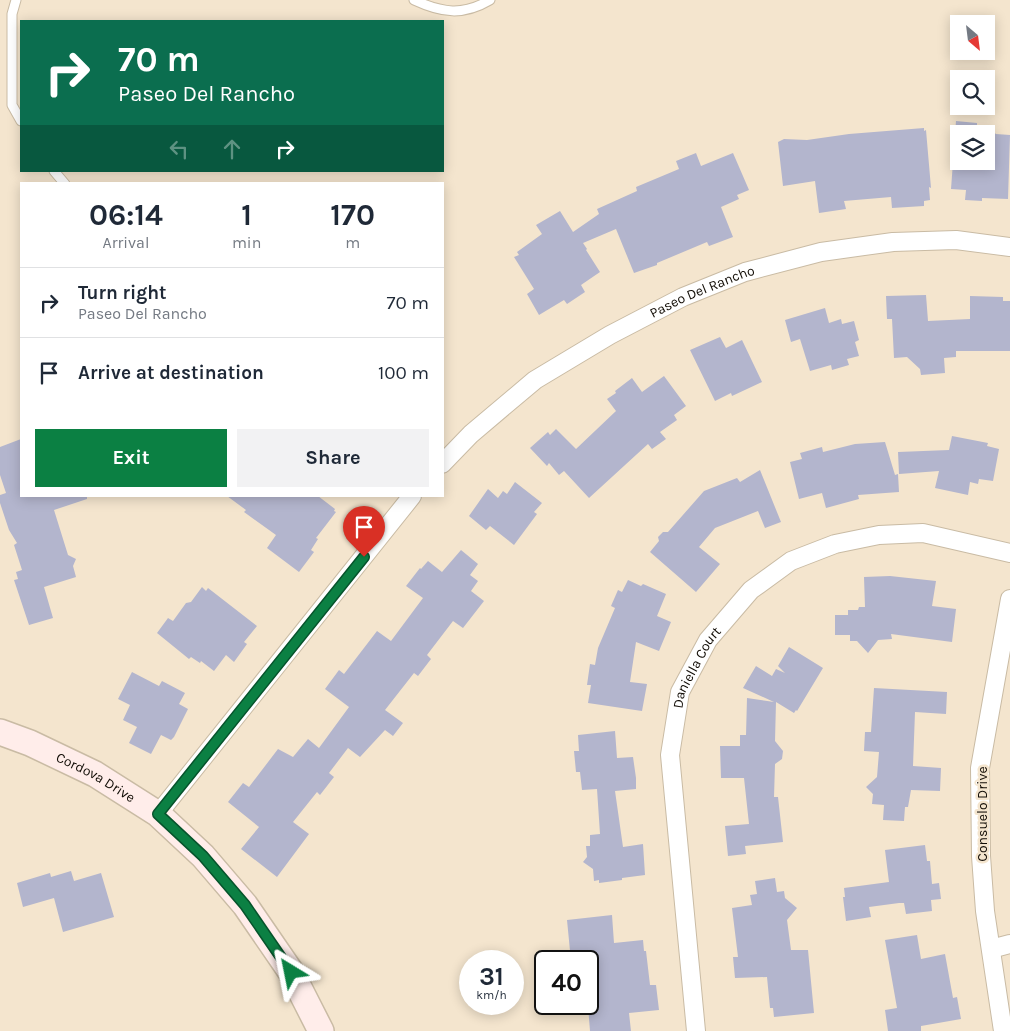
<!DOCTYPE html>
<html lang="en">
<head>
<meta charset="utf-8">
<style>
	body { margin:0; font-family:Karla,sans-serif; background:#f2f2f3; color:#1f2937; height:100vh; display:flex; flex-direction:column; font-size:19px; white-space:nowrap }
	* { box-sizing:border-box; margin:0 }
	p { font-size:16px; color:#747a83 }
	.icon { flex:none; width:28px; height:28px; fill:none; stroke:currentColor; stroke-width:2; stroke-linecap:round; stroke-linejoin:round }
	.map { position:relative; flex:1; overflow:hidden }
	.details { position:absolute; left:20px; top:182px; width:424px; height:315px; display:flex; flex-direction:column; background:#fff; border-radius:0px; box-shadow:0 2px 12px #0003 }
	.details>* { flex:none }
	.top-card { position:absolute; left:20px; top:20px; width:424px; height:152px; border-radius:0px; box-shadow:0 2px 12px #0003; background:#0b6e4f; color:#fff; overflow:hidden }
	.needle { width:32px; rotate:152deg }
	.tools { position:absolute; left:950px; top:15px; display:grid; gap:10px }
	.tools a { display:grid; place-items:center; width:45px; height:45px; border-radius:0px; background:#fff; box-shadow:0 2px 12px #0003; font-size:25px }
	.speed { position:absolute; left:459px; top:950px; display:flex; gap:10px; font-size:25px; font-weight:700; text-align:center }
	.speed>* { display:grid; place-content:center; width:65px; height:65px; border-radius:50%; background:#fff; box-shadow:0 2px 12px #0003; line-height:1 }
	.speed small { font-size:12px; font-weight:400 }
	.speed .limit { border:2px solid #111; border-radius:8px; background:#fff; color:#111 }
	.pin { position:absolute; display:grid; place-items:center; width:42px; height:42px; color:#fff; margin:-51px -21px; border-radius:50% 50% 50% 0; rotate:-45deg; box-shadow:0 0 5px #0007 }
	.pin .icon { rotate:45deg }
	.me { position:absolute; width:55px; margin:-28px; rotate:325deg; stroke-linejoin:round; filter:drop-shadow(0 0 4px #0008) }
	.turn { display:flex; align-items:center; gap:18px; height:105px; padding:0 15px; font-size:22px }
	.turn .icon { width:65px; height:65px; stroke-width:2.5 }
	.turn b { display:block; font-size:35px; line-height:42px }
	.lanes { display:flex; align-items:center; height:48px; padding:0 15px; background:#0003; justify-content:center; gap:25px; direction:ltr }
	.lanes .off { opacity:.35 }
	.eta { display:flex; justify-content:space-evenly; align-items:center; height:85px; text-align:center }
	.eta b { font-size:30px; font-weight:700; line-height:35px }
	.action { display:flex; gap:10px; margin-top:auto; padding:10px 15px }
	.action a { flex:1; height:58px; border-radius:0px; background:#0b8043; color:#fff; font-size:20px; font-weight:700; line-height:58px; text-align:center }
	.action a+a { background:#f2f2f3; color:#1f2937 }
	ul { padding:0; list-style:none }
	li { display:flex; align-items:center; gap:15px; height:70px; padding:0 15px; border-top:1px solid #e0e1e3 }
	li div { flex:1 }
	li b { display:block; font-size:19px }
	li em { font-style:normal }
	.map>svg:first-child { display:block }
</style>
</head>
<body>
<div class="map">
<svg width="1010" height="1031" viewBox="0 0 1010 1031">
	<rect width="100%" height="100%" fill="#f4e5ce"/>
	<path fill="#b3b5cd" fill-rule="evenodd" d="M956,121l21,2v5h11l8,6 14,1 -2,64 -26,-1v3l-17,-1 1,-10 -15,-1zM959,134h27v27h-27z
		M924,128v3l2,-1 5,58 -2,-1 1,13 -6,1v5l-32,2 -1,-11 -47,4 2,8 -27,4 -4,-32 -32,5 -5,-44 6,-3 23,1 42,-6z
		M696,153l5,13 32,-13 16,37 -12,5 2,4 -18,8 12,30 -24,9 -2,-4 -50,21v2l-23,8 -18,-44 -33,14 4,6 -1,1 14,22 -19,13 4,7 -18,12 -3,-4 -25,15 -12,-21 7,-5 -20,-32 5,-2 -2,-3 25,-18 -6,-9 24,-14 13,21 26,-18 -2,-5 40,-18 -1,-4 43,-18 -3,-8z
		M926,295l2,26 42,-2v-23l33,1v4h7v50h-54v6l-12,1 1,15 -24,2 -1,-6 -13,-12 -13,1 -2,-39h-5l-1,-23z
		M825,308l4,15 12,-4 1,5 12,-3 5,19 -4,2 4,14 -12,3 2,6 -17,5 -1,-5 -21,6 -10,-32 -9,3 -6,-22z
		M720,337l6,11 16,-8 20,42 -30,14 -1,-3 -16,8 -25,-51z
		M664,376l22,30 -12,9 3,5 -17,12 6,7 -14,10 -4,-5 -59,54 -25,-27 -5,4 -10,-12 -2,3 -17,-18 18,-16 2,3 6,-6 20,20 40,-38 -9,-12 9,-6 -1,-2 17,-13 10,14z
		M952,436l36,7 -1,3 12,3 -6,32 -14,-2 -1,5 -8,-2 -2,13 -33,-7 4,-17 -40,3 -1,-22 51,-2z
		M21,439v57h66v3l-33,11 14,45 8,4 -3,7 3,11 -32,10 9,31 -24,7 -15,-45 4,-1 -2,-7 6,-2 -8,-25 3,-2 -8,-13 -9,-27v-8l6,-2 -6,-18v-28z
		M885,442l10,33 3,-1 1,18 -41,3 1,4 -33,9 -4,-15 -23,6 -9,-37 12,-3 -2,-6 22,-6 1,5 32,-8z
		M760,470l21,52 -16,6 -7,-17 -43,17 -16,19 21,17 -24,28 -46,-40 9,-11 -1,-4 5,-5h5l36,-41 33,-13 3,4z
		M515,482l27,21 -8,9 3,2 -23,31 -24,-19 -4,4 -17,-14 19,-27 10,9 5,-7 4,3z
		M227,496h91l17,13 -1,2 2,1 -20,26 2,1 -7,11 3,2 -15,20 -32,-24 9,-13 -32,-23 2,-2z
		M461,550l17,14 -8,11 8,6 -7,10 13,10 -21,27 -10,-7 -26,34 4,4 -13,17 -4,-3 -29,37 18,13 -10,13 -8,-6 -25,27 -12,-9 -19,25 5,4 -14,18 -3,-3 -24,30 16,12 -32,43 -36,-28 18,-22 -31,-25 15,-19 6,4 29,-38 15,8 15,-18 11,9 30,-41 -24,-18 14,-19 5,4 33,-43 14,10 32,-43 -17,-12 14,-18 1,1 7,-8 14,11z
		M890,576l46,5 -4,25 24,3 -4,33 -61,-8 1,5 -14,1 -10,13 -11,-12h-7v-6h-15v-20h13v-5h10l1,-3h6l-1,-30z
		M628,580l13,6 2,-2 23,10 -9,22 14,6 -12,29 -23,-9 -6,40 17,2 -5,27 -54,-8 3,-18h-4l3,-21 5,1 3,-17 17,-40 -4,-2 7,-16 4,2z
		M202,587l4,4 2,-3 49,38 -13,16 3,2 -13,18 -8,-7 -12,16 -13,-10 -1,2 -9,-6 -2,2 -32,-26 11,-15 5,3 13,-18 5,-1z
		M789,647l34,21 -26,43 -1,-1 -2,3 -18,-11 -1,39 8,10 -1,8 -7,5 -1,33h4l5,45 -38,4 1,8 -18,2 -3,-30 24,-2 -5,-46h-23l-1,-32h20v-11h6l1,-37 27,4 -31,-14 13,-22 16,10 4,-7 9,4 -7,-7z
		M132,672l27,14 3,-5 23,12 -6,11 9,5 -14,28 -3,3 -10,-5 -10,19 -22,-11 8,-16 -14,-7 7,-15 -12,-6z
		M874,688l73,4 -1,22 -31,-2 -2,54 28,2 -1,23 -29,-1 -3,17h-3l-1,14 -21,-1 1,-15 -12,-1 1,-10 -7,-7 11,-10 2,-25 -15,-1 1,-19h6z
		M615,731l2,27 16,-1 3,21v11l-21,2 8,56 20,-3 2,31 -23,3v2l-23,3v-3l-5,1 -1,-12 -10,-7 4,-5 -1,-11h4v-11l10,-1 -3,-45 -15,1 -2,-18h-4l-2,-21h5l-1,-16z
		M925,845l2,16h3l2,23 7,-1 2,16 -10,1 1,11 -26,3 -2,-11h-5l-30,4 2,10 -25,4 -3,-24h2l-1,-9 45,-6 -4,-32z
		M71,871l3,10 27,-8 13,44 -51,15 -9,-34 -31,9 -6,-24 33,-10 1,4z
		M775,878l2,14 7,-1 1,7 12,10 -10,12 4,30h17l6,63 -40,4 -1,-9h-3l-3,-31 -32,1 -2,-21h5l-6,-49 20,-3 -2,-10 7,-1 -2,-13z
		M612,915l2,28 29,-3 1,11h2l4,34h6l3,25 -30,3 2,18h-41l-2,-25v-45h-17l-4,-41z
		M917,935l4,24 24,-5 8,44 4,-1 4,22 -40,7v5h-33l-3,-21 12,-2 -12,-68z"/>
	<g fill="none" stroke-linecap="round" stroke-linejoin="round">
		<defs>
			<path id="lane" d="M16,0l-4,14v91l9,16
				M414,0c28,13 49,16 76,0
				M54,171l11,13"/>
			<g id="street">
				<path id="s1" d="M442,464l29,-30 64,-54 75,-45 73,-38 62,-25 76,-20 72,-10 63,-2 54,7"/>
				<path d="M158,814l254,-318"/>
				<path d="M991,949l19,-5"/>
				<path id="s2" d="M696,1031l-26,-276 10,-63 28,-52 43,-50 40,-29 44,-17 44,-9 44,-2 87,20"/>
				<path d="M1003,1031l-18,-120 -4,-55 -1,-88 30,-169"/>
			</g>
			<g id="secondary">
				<path id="s3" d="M0,732l30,11 65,31 63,40 45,42 42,49 46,67 30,59"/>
			</g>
		</defs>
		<use href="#lane" stroke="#c9bba4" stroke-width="11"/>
		<use href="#street" stroke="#c9bba4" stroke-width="20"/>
		<use href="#secondary" stroke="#c9bba4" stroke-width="28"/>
		<use href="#lane" stroke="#fff" stroke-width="9"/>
		<use href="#street" stroke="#fff" stroke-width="18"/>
		<use href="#secondary" stroke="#ffedea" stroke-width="25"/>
	</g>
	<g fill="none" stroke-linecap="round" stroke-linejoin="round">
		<defs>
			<path id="route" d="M291,972l-46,-67 -42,-49 -45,-42 206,-257"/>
		</defs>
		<use href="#route" stroke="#07532c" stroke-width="12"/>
		<use href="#route" stroke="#0b8043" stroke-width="9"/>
	</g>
	<g text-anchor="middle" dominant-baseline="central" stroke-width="5" stroke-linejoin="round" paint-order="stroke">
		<g font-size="14" fill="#110c05" stroke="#f4e5ce">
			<text stroke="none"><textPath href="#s1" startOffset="315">Paseo Del Rancho</textPath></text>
			<text stroke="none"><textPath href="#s2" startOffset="370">Daniella Court</textPath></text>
			<text stroke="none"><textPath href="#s3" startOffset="106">Cordova Drive</textPath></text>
			<text transform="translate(982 814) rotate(-90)">Consuelo Drive</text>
		</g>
	</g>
</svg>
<div class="tools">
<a><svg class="needle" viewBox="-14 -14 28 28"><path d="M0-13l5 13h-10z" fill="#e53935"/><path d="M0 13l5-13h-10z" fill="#747a83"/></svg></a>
<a><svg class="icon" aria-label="search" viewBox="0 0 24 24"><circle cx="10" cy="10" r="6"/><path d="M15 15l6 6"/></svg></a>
<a><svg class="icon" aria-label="layers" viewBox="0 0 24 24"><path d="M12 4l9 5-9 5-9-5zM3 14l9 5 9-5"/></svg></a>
</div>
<div class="speed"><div>31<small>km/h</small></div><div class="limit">40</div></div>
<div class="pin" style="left:364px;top:557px;background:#d93025"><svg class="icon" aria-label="arrive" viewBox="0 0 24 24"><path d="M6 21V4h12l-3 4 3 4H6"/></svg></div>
<svg class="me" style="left:291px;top:972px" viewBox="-20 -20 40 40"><path d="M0-17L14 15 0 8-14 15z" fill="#0b8043" stroke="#fff" stroke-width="4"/></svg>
<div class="top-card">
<div class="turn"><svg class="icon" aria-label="right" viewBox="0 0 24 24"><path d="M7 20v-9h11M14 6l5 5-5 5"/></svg><div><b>70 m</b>Paseo Del Rancho</div></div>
<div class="lanes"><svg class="icon off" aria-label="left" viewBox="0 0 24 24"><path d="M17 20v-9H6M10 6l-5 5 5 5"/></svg><svg class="icon off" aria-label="ahead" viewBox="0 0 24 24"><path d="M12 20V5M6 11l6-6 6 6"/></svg><svg class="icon" aria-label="right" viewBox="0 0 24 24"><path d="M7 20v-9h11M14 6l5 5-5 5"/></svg></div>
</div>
<section class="details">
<div class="eta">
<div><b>06:14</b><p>Arrival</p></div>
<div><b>1</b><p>min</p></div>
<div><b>170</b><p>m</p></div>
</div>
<ul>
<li><svg class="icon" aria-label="right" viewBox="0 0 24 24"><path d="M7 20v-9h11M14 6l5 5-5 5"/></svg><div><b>Turn right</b><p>Paseo Del Rancho</p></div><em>70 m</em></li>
<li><svg class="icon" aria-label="arrive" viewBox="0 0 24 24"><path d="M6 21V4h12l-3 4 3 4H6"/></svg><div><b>Arrive at destination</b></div><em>100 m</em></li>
</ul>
<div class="action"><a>Exit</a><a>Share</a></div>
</section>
</div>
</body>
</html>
